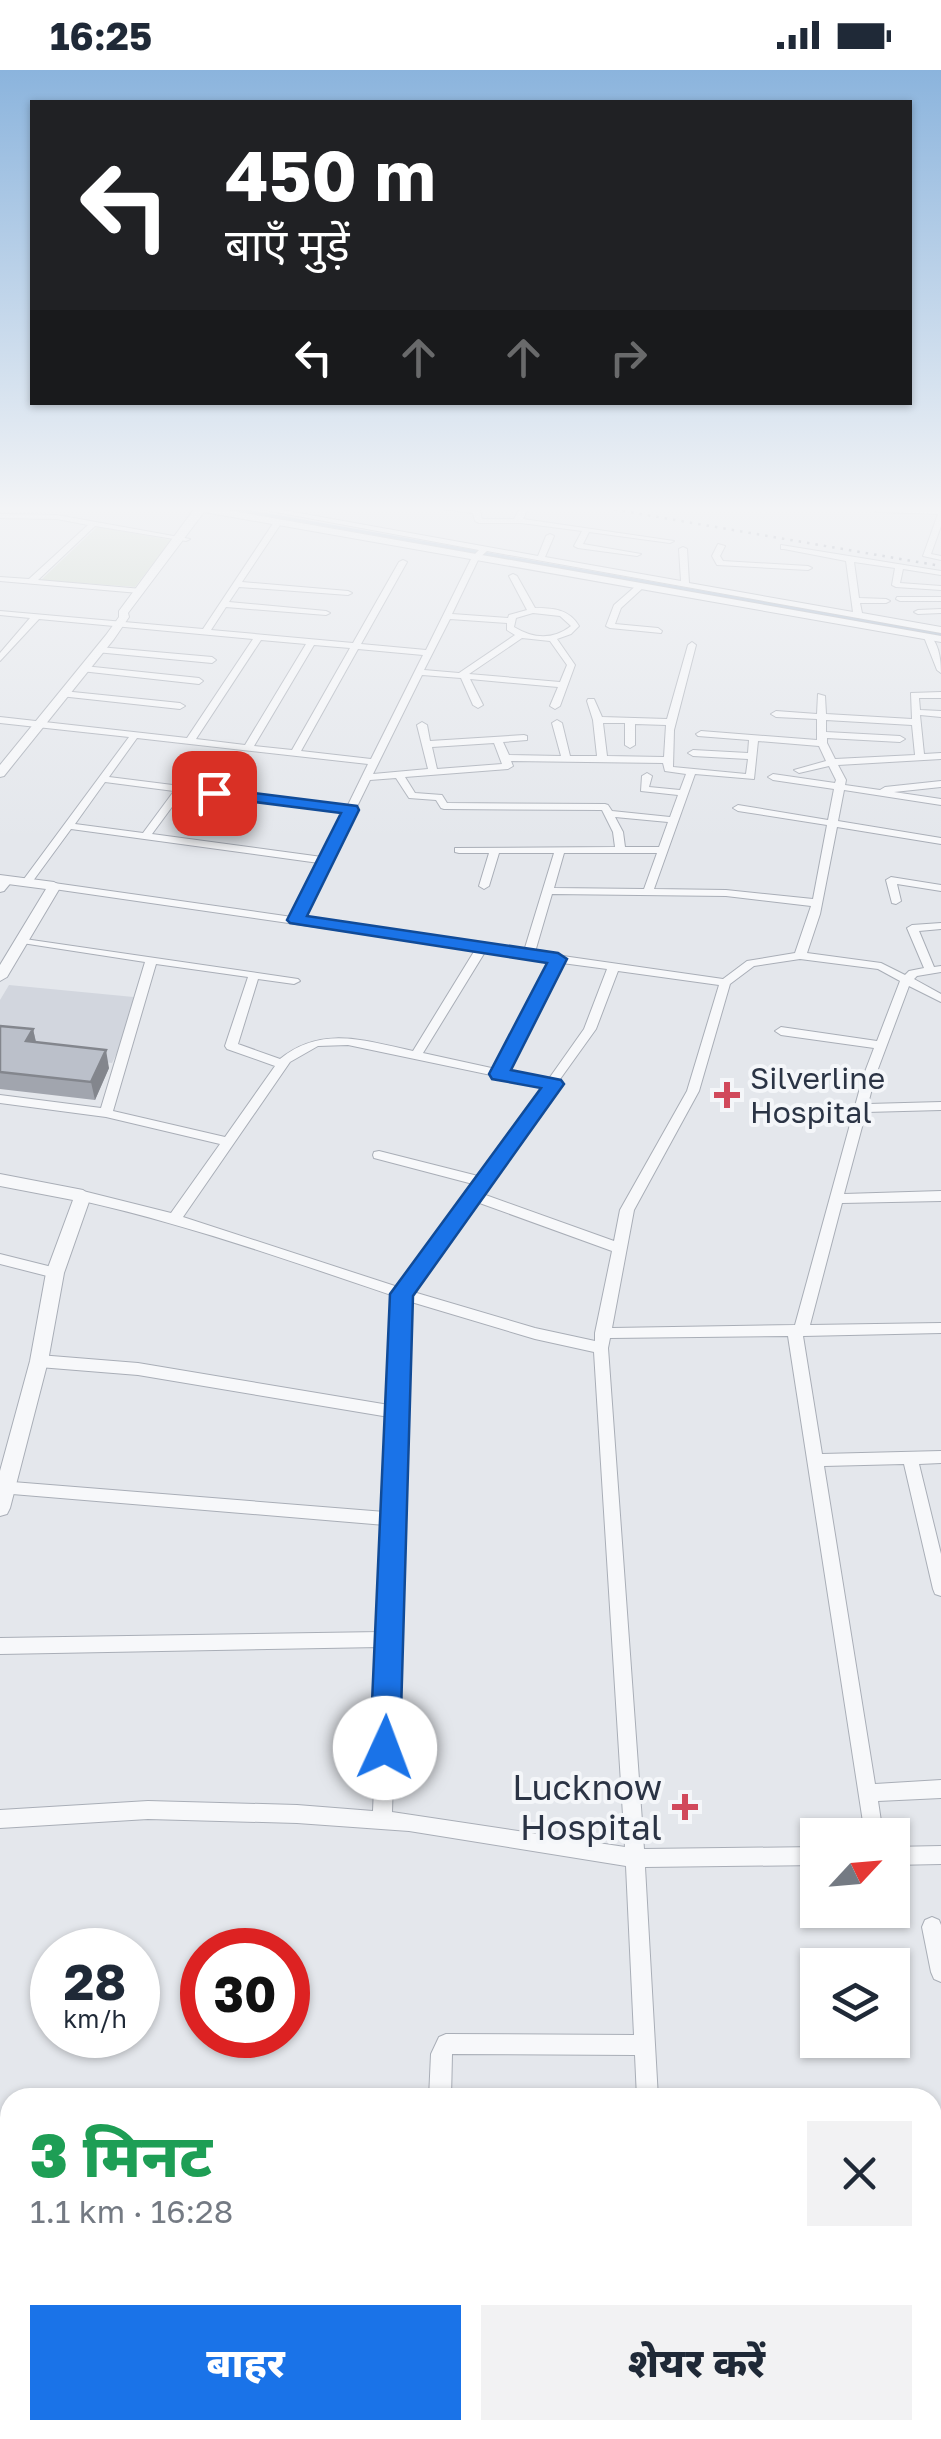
<!DOCTYPE html>
<html lang="hi">
<head>
<meta charset="utf-8">
<style>
	body { margin:0; font-family:"Golos Text","Noto Sans Devanagari",sans-serif; background:#f2f2f3; color:#1f2937; height:100vh; display:flex; flex-direction:column; font-size:38px; white-space:nowrap }
	* { box-sizing:border-box; margin:0 }
	p { font-size:32px; color:#747a83 }
	.icon { flex:none; width:55px; height:55px; fill:none; stroke:currentColor; stroke-width:2; stroke-linecap:round; stroke-linejoin:round }
	.map { position:relative; flex:1; overflow:hidden }
	.drawer { position:absolute; left:0px; top:2018px; width:942px; height:352px; display:flex; flex-direction:column; background:#fff; border-radius:30px 30px 0 0; box-shadow:0 2px 8px #0004 }
	.drawer>* { flex:none }
	.banner { position:absolute; left:30px; top:30px; width:882px; height:305px; border-radius:0px; box-shadow:0 2px 8px #0004; background:#202124; color:#fff; overflow:hidden }
	.needle { width:65px; rotate:64deg }
	.controls { position:absolute; left:800px; top:1748px; display:grid; gap:20px }
	.controls a { display:grid; place-items:center; width:110px; height:110px; border-radius:0px; background:#fff; box-shadow:0 2px 8px #0004; font-size:50px }
	.speed { position:absolute; left:30px; top:1858px; display:flex; gap:20px; font-size:50px; font-weight:700; text-align:center }
	.speed>* { display:grid; place-content:center; width:130px; height:130px; border-radius:50%; background:#fff; box-shadow:0 2px 8px #0004; line-height:1 }
	.speed small { font-size:25px; font-weight:400 }
	.speed .limit { border:15px solid #d22; background:#fff; color:#111 }
	.pin { position:absolute; display:grid; place-items:center; width:85px; height:85px; color:#fff; margin:-42px; border-radius:20px; box-shadow:0 5px 15px #0006 }
	.me { position:absolute; width:110px; margin:-55px; rotate:2deg; stroke-linejoin:round; filter:drop-shadow(0 0 8px #0008) }
	.turn { display:flex; align-items:center; gap:35px; height:210px; padding:0 30px; font-size:45px }
	.turn .icon { width:130px; height:130px; stroke-width:2.5 }
	.turn b { display:block; font-size:70px; line-height:85px }
	.lanes { display:flex; align-items:center; height:95px; padding:0 30px; background:#0003; justify-content:center; gap:50px; direction:ltr }
	.lanes .off { opacity:.35 }
	.round { display:grid; place-items:center; flex:none; width:105px; height:105px; border-radius:0px; background:#f2f2f3 }
	.headline { display:flex; align-items:center; justify-content:space-between; height:170px; padding:0 30px }
	h1 { font-size:60px; font-weight:800; line-height:75px; color:#1e9e55 }
	.cta { display:flex; gap:20px; margin-top:auto; padding:20px 30px }
	.cta a { flex:1; height:115px; border-radius:0px; background:#1a73e8; color:#fff; font-size:40px; font-weight:800; line-height:115px; text-align:center }
	.cta a+a { background:#f2f2f3; color:#1f2937 }
	.status { display:flex; justify-content:space-between; align-items:center; height:70px; padding:0 50px; background:#fff; direction:ltr }
	.status svg { height:28px; fill:currentColor }
	.map>svg:first-child { display:block }
</style>
</head>
<body>
<div class="status"><b>16:25</b><svg viewBox="0 0 49 12"><path d="M0 12V9h3v3zM5 12V6h3v6zM10 12V3h3v9zM15 12V0h3v12zM26 1h20v11H26zM47 4h2v5h-2z"/></svg></div>
<div class="map">
<svg width="941" height="2369" viewBox="0 0 941 2369">
	<rect width="100%" height="100%" fill="#e4e7ec"/>
	<path fill="#d2d6de" d="M9,915l135,13 -32,65 -74,-8 -38,-16v-39z
		M0,2236h10v124h768l1,9h-779z"/>
	<path fill="#c9d6c5" d="M97,457l74,13 -36,47 -94,-7z"/>
	<g fill="none" stroke-linecap="round" stroke-linejoin="round">
		<path fill="#9fb4cc" fill-rule="evenodd" d="M222,438h16l703,125v4z"/>
		<defs>
			<path id="minor" d="M254,438h17l267,48 8,-20 4,-2 4,2 -9,21 136,24 -2,-32 4,-2 4,2 2,34 164,29 -7,-51 -62,-12h-3v-4l160,26v4l-38,-6 -3,14 41,3v4l-45,-3 -4,-2 3,-17 -41,-6 5,36 27,1 4,2 -4,2h-26l2,10 79,14v6l-454,-82 -8,7 -27,56 56,4 1,-3 18,-5 -18,-34 4,-2 4,2 18,32c18,0 34,1 44,18l-8,8 -14,5 18,26 -15,41 -5,3 -5,-3 8,-19 -88,-8 13,26 -5,3 -5,-3 -12,-27 -39,-3 -49,99 55,-5 -11,-44 5,-3 5,3 3,16 94,-6 3,1v4l-24,2 6,13 52,1 -9,-33 5,-3 5,3 8,33h27l-4,-36 -6,-19 1,-2h6l8,18 65,2 21,-74 4,-3 4,3 -22,85 -1,37 73,7 2,-15 -55,-3 -5,-3 5,-3 55,3 1,-13 -51,-4 -2,-2 5,-3 116,9v-21l-41,-2 -5,-3 5,-3 41,3 1,-20 7,2 1,18 86,5 -1,-26 30,-1v6h-22l1,12 21,1v6l-21,-2 4,39 17,-1v6l-103,6 8,15 -1,5 35,5 5,-3 56,-6v6l-47,5 47,7v6l-97,-15 -6,31 103,17v6l-104,-17 -17,87 -13,39 74,10 24,12 4,-4 15,-3 -17,-40 5,-3 29,-2v6l-22,2 15,36 7,-1v6l-24,4 -3,3 27,15v8l-32,-16 -34,91 -7,27 73,-2v8l-75,2 -22,82 97,-3v10l-99,2 -32,122 131,-2v10l-138,3 19,118 119,-3v12l-22,1 22,90v42l-6,-2 -2,-5 -29,-125 -80,2 51,318 66,-4v18l-63,3 5,34h-18l-77,-499 -178,2 -2,10 36,501 174,-2v18l-173,2 13,231h-21l-2,-43 -183,-1 -1,44h-22l2,-44 8,-17 7,-3 188,1 -8,-169 -217,-35 -112,-8 -149,-4 -148,9v-18l148,-9 149,4 76,6 7,-164 -380,7v-16l380,-6 5,-107 -385,-32v-12l385,31 4,-95 -251,-42 -99,-8 -5,-2 -2,-4 2,-4 5,-2 99,8 251,42 5,-109c-103,-35 -205,-71 -311,-95l-7,-5 7,-5 88,22 49,-69 -114,-27 -106,-14v-8l101,13 44,-146 -123,-19 -6,-3 2,-2 280,41 2,2 -6,3 -36,-5 -20,65 42,15c42,-34 85,-18 133,-8l62,-101 -421,-61 -5,-3 5,-3 238,34 27,-54 -248,-34 -41,56h-8l-1,-2 108,-146 -129,-14v-6l187,21 66,-99 -214,-20 -39,42v-8l30,-35 -30,-3v-4l203,18 71,-107 4,-2 4,2 -40,60 106,9 4,2 -4,2 -109,-8 -10,15 97,9 4,2 -4,2 -100,-8 -15,23 142,13 46,-81 4,-2 4,2 -46,82 65,6 46,-93 7,-7zM533,543l27,3 11,10c-18,14 -37,13 -57,1l2,-9zM450,549l57,4v7l8,5 -56,38 -35,-3zM522,568l28,3 17,24 -7,17 -91,-8zM261,570l45,4 -61,101 -49,-6zM314,575l36,3 -58,102 -38,-4zM358,579l65,6 -52,104 -70,-8zM826,650l86,5 3,30 -80,4 -8,-16v-5l73,4 5,-3 -5,-3 -74,-4zM603,653h22v22l5,3 5,-3v-21l31,1 -2,32 -57,-1zM137,668l231,26 -21,43 -238,-30zM758,671l61,5 7,15 -32,9 5,3 30,-7 7,14 -1,3 -62,-9 -5,3 5,3 61,9 -6,31 -90,-15 -5,3 5,3 89,14 -14,74 -87,-9 -72,-1 41,-115 59,5zM494,673l8,21 -65,5 -5,-22zM511,691l152,2 2,8 21,3 -6,16 -31,-3 3,-11 -5,-3 -5,3 -1,15 37,4 -8,22 -58,-6 -4,-6 -3,-1 -158,-1 -5,-8 -27,-2 -10,-16 103,-8 5,-3zM396,708l13,20 27,2 5,8 3,1 158,1 11,22 2,15 -160,1v4l4,1h30l-10,33 5,3 5,-3 10,-33h55l-30,98 -35,-5 -5,-4 -5,2 -177,-25 68,-139zM105,712l69,9 -31,42 -68,-9zM183,722l162,20 -23,45 -170,-23zM615,747l53,5 -9,25h-34l-2,-15zM564,783h93l-13,36 -90,-1zM552,824l174,2 85,10 -16,47 -48,8 -24,18 -188,-27zM485,882l66,9 -55,108 -73,-16zM800,889l78,10 22,12 -23,60 -96,-14 -6,4 6,4 93,13 -11,29 -68,248 -183,3 22,-118 65,-119 31,-107 24,-18zM562,893l45,6 -23,60 -36,51 -41,-9zM156,894l92,13 -23,69 2,3 48,17 -50,71 -112,-26zM618,901l101,14 -32,106 -67,119 -6,31 -134,-48 74,-104 4,-1 2,-3 -2,-3 38,-53zM348,975l195,41 -65,90 -99,-25 -5,1 -1,3 1,3 99,26 -75,103 -215,-70 107,-155 28,-16zM474,1131l138,50 -17,82v8l-60,-13 -125,-37zM408,1231l127,38 59,13 31,495 -233,-35z
				M435,438l41,1 4,2 2,8h32l6,-11h8l-5,11 151,22 -4,2 -81,-11 -6,12 58,10 -4,2 -59,-8 -4,-2 8,-15 -61,-8h-42l-4,-2 -2,-8z
				M876,438l65,2v16l-10,28 10,2v4l-18,-4 15,-42 -59,-2h-3z
				M0,444l57,1 133,24 -4,2 -91,-15 -57,54 104,9 1,2 -4,2 -139,-12v-4l29,2 59,-54 -31,-6 -57,-1z
				M718,474l7,2 -5,10 3,5 85,5 4,2 -4,2 -91,-5 -5,-9z
				M638,514l7,2 -24,22 -6,16 43,4 4,3 -1,2 -51,-5 -4,-2 8,-21z
				M897,527h44v4h-41l-4,-2z
				M941,539v4l-23,1 -4,-2 4,-2z
				M928,564c11,8 13,26 13,39l-4,-3 -13,-33z
				M99,577l113,10 4,3 -4,3 -116,-11v-4z
				M84,596l115,12 4,3 -4,3 -118,-13v-4z
				M63,621l117,12 5,3 -5,3 -120,-13v-4z
				M8,807l5,3 -9,11 -4,1v-9z
				M891,807l50,8v6l-44,-7 4,17 -5,3 -4,-1 -6,-23z
				M0,1184l60,15 2,4 -7,5 -55,-14z
				M941,1776v18l-49,1v-18z
				M932,1847l7,3 2,5v57l-7,-3 -3,-7 -9,-45 3,-7z"/>
			<path id="tertiary" d="M195,438h21l725,128v6l-737,-130 -76,101 1,4 -15,22 -110,137 -4,1v-12l106,-130 13,-18v-6z
				M0,805l54,7 7,4 -54,91 -7,4v-16l46,-76 -46,-6z
				M0,1104l83,16 8,6 -27,77 -16,88 -38,147 -3,6 -7,2v-45l30,-110 16,-88 27,-73 -73,-14z"/>
			<path id="trunk" d="M0,2126h10v70h-10z
				M932,2138h9v36h-9z
				M932,2176h9v36h-9z"/>
		</defs>
		<use href="#minor" stroke="#a9aeb7" stroke-width="2"/>
		<use href="#tertiary" stroke="#a9aeb7" stroke-width="2"/>
		<use href="#trunk" stroke="#8b94a3" stroke-width="3"/>
		<use href="#minor" fill="#f7f8fa" fill-rule="evenodd"/>
		<use href="#tertiary" fill="#f7f8fa" fill-rule="evenodd"/>
		<use href="#trunk" fill="#fff" fill-rule="evenodd"/>
		<path stroke="#7d8696" stroke-width="2.5" stroke-dasharray="2.5 6" stroke-linecap="butt" d="M606,438l335,58"/>
		<path stroke="#7d8696" stroke-width="6" stroke-dasharray="8 15" stroke-linecap="butt" d="M0,2180h10
			M932,2182l9,1"/>
	</g>
	<path fill="#a1a5ae" d="M0,956l33,3 3,13 73,26 -14,32 -95,-11z"/>
	<path fill="#83868d" d="M33,959l4,18 -11,-6z
		M106,980l3,18 -14,32 -4,-18z"/>
	<path fill="#bbc0ca" stroke="#83868d" stroke-width="2.5" d="M0,956l33,3 -7,12 80,9 -15,32 -91,-10z"/>
	<linearGradient id="sky" x2="0" y2="1"><stop stop-color="#8bb4dd"/><stop offset="0.57" stop-color="#f3f4f6"/><stop offset="1" stop-color="#f3f4f6" stop-opacity="0"/></linearGradient>
	<rect width="941" height="770" fill="url(#sky)"/>
	<path fill="#1a73e8" stroke="#114b97" stroke-width="2.5" d="M214,718l143,18 2,4 -52,106 251,37 9,6 -56,111 50,10 3,4 -151,212 -13,452 -4,10 -11,4 -11,-4 -4,-10 20,-454 151,-206 -49,-9 -3,-5 58,-111 -257,-40 -3,-3 54,-107 -133,-17v-6z"/>
	<g fill="#d1495b" stroke="#f4f6f9" stroke-width="4">
		<path d="M722 1010h10v10h10v10h-10v10h-10v-10h-10v-10h10z"/>
		<path d="M680 1722h10v10h10v10h-10v10h-10v-10h-10v-10h10z"/>
	</g>
	<g text-anchor="middle" dominant-baseline="central" stroke-width="8" stroke-linejoin="round" paint-order="stroke">
		<g font-size="30" fill="#2b3445" stroke="#f4f6f9" text-anchor="start">
			<text x="750" y="1008">Silverline<tspan x="750" dy="34">Hospital</tspan></text>
		</g>
		<g font-size="35" fill="#2b3445" stroke="#f4f6f9" text-anchor="end">
			<text x="662" y="1717">Lucknow<tspan x="662" dy="40">Hospital</tspan></text>
		</g>
	</g>
</svg>
<div class="controls">
<a><svg class="needle" viewBox="-14 -14 28 28"><path d="M0-13l5 13h-10z" fill="#e53935"/><path d="M0 13l5-13h-10z" fill="#747a83"/></svg></a>
<a><svg class="icon" aria-label="layers" viewBox="0 0 24 24"><path d="M12 4l9 5-9 5-9-5zM3 14l9 5 9-5"/></svg></a>
</div>
<div class="speed"><div>28<small>km/h</small></div><div class="limit">30</div></div>
<div class="pin" style="left:214px;top:723px;background:#d93025"><svg class="icon" aria-label="arrive" viewBox="0 0 24 24"><path d="M6 21V4h12l-3 4 3 4H6"/></svg></div>
<svg class="me" style="left:385px;top:1678px" viewBox="-20 -20 40 40"><circle r="19" fill="#fff"/><path d="M0-13L10 11 0 6-10 11z" fill="#1a73e8"/></svg>
<div class="banner">
<div class="turn"><svg class="icon" aria-label="left" viewBox="0 0 24 24"><path d="M17 20v-9H6M10 6l-5 5 5 5"/></svg><div><b>450 m</b>बाएँ मुड़ें</div></div>
<div class="lanes"><svg class="icon" aria-label="left" viewBox="0 0 24 24"><path d="M17 20v-9H6M10 6l-5 5 5 5"/></svg><svg class="icon off" aria-label="ahead" viewBox="0 0 24 24"><path d="M12 20V5M6 11l6-6 6 6"/></svg><svg class="icon off" aria-label="ahead" viewBox="0 0 24 24"><path d="M12 20V5M6 11l6-6 6 6"/></svg><svg class="icon off" aria-label="right" viewBox="0 0 24 24"><path d="M7 20v-9h11M14 6l5 5-5 5"/></svg></div>
</div>
<section class="drawer">
<div class="headline"><div><h1>3 मिनट</h1><p>1.1 km · 16:28</p></div><a class="round"><svg class="icon" aria-label="close" viewBox="0 0 24 24"><path d="M6 6l12 12M18 6L6 18"/></svg></a></div>
<div class="cta"><a>बाहर</a><a>शेयर करें</a></div>
</section>
</div>
</body>
</html>
